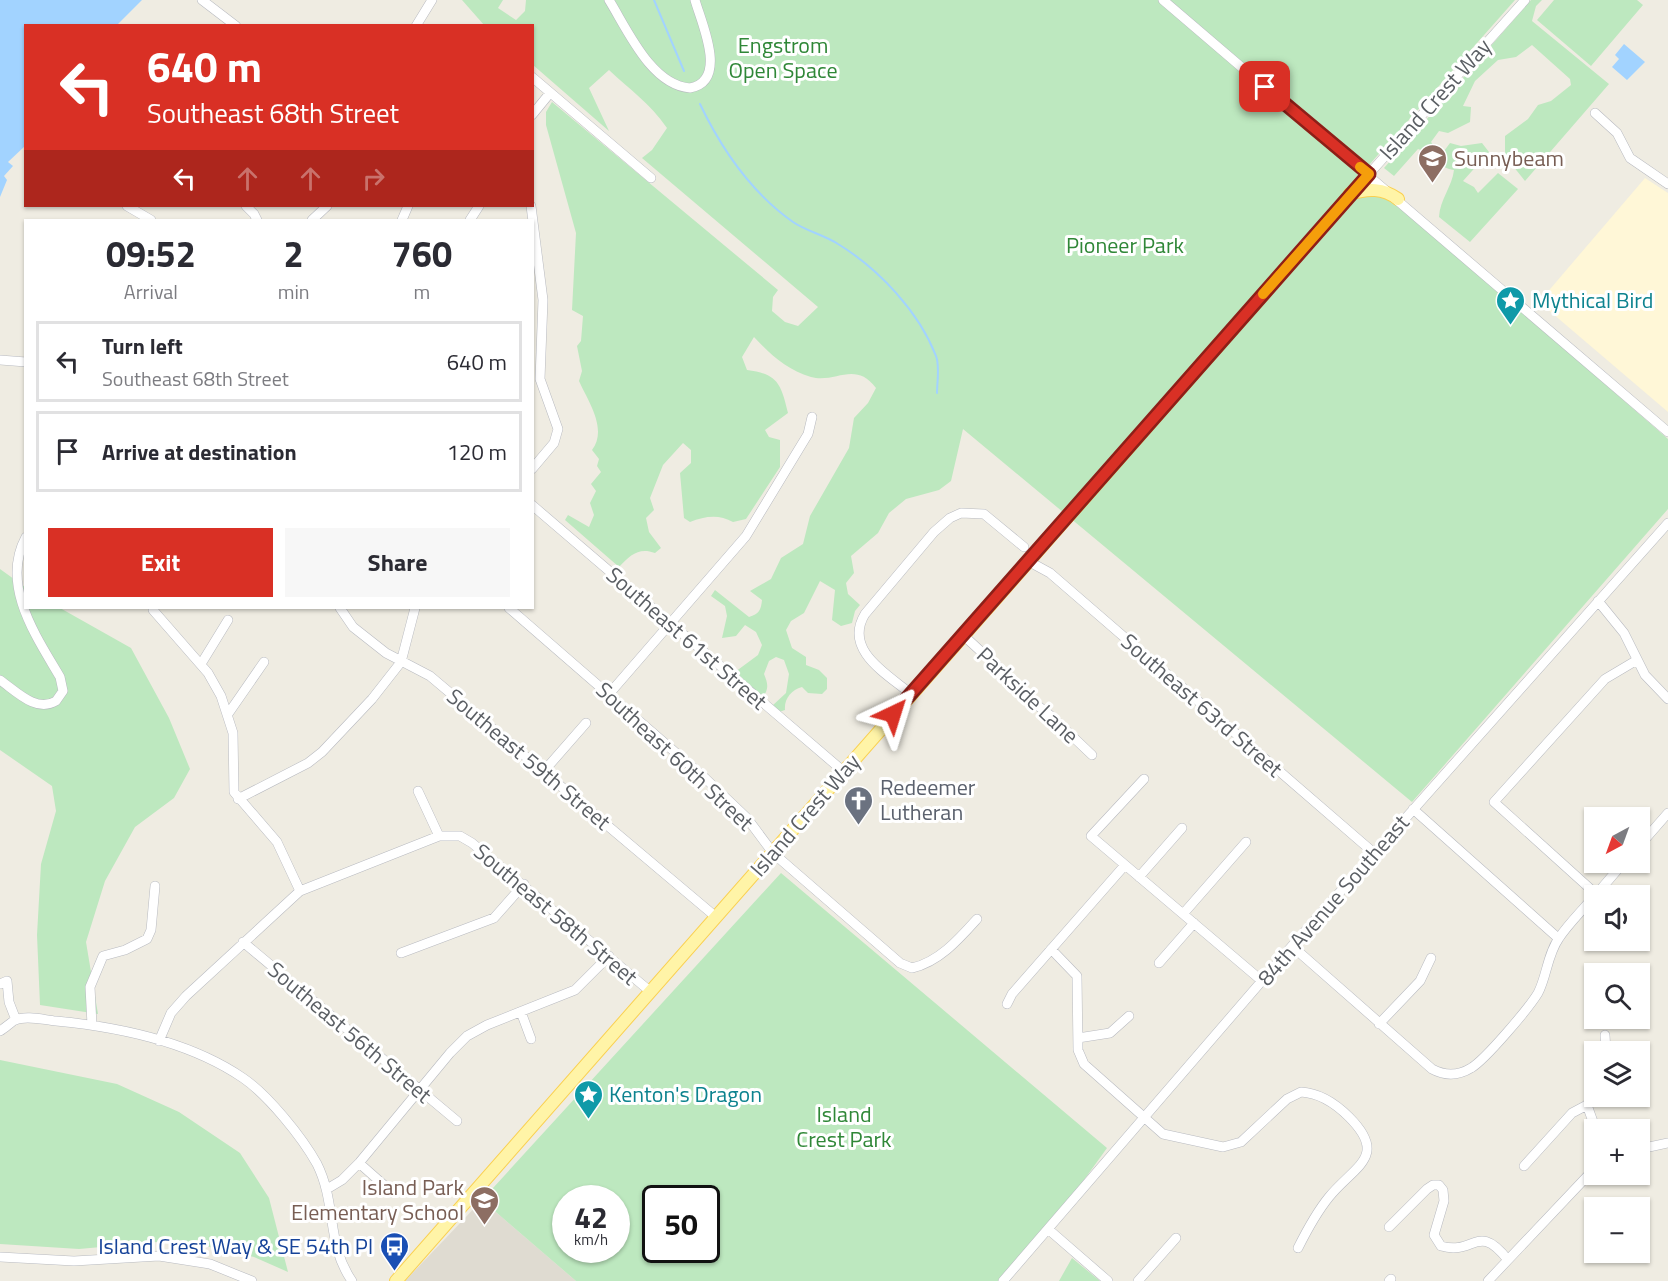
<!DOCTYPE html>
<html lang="en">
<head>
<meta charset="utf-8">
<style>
	body { margin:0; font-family:"Titillium Web",sans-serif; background:#f7f7f7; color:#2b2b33; height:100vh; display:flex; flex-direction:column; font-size:22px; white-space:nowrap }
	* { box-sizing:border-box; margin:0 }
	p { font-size:20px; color:#7c7c81 }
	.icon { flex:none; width:33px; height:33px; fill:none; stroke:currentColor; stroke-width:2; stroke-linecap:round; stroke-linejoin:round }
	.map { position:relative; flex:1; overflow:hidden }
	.drawer { position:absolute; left:24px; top:219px; width:510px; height:390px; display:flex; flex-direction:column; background:#fff; border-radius:0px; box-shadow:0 2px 4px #0004 }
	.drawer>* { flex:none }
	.banner { position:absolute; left:24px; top:24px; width:510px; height:183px; border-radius:0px; box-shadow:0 2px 4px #0004; background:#d93025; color:#fff; overflow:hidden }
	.needle { width:39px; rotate:221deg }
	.controls { position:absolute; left:1584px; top:807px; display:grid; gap:12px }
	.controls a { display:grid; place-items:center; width:66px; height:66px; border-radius:0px; background:#fff; box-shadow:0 2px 4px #0004; font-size:30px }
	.speed { position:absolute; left:552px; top:1185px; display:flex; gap:12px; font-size:30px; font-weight:700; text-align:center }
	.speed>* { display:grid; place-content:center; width:78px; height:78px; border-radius:50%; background:#fff; box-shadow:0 2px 4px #0004; line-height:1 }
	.speed small { font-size:15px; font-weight:400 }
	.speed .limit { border:3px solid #111; border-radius:9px; background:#fff; color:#111 }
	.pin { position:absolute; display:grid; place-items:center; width:51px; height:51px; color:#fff; margin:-26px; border-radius:12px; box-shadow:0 3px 9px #0006 }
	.me { position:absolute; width:66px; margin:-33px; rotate:41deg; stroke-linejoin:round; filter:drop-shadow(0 0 4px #0008) }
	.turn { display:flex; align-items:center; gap:21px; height:126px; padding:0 24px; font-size:27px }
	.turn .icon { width:78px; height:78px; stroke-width:2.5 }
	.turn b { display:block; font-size:42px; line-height:51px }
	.lanes { display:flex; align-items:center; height:57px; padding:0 24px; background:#0003; justify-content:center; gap:30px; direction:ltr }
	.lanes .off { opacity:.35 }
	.eta { display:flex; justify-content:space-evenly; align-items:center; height:102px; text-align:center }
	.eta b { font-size:36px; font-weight:700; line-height:42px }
	.button { display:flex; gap:12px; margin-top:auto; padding:12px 24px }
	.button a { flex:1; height:69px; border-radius:0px; background:#d93025; color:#fff; font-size:24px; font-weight:700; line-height:69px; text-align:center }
	.button a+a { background:#f7f7f7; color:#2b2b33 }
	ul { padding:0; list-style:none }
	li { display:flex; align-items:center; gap:18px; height:81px; margin:0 12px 9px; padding:0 12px; border:3px solid #e1e1e2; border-radius:0px }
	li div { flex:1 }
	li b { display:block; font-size:22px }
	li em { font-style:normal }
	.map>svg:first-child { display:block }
</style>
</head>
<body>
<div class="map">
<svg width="1668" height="1281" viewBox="0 0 1668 1281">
	<rect width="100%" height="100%" fill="#efece2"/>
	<path fill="#fff7d7" d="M1645,178l23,15v219l-129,-110z"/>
	<path fill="#dfdbd1" d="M482,1200l94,81h-171z"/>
	<path fill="#bde8bf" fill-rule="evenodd" d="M462,0h41l-5,8 18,12 9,-9 1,-11h989l-153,173 306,266v70l-256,293 -449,-373 -12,52 -12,9 -33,9 -17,14 -11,20 -27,23 3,17 -8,10 2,11 12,11 -5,6 -3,12 -11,3 -9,-6 3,-30 -15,-9 -16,32 -13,8 -5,9 6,18 14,9v8l13,5 8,8v11l-5,5 -14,-1 -6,-6c-11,3 -18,12 -17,23l-6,2 -7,-6 14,-13 3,-19 -5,-14 -8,-3 -7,4 -5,13c4,10 5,14 -1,23l-28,-25 23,-17 4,-10 -6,-13 -11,-7 -9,11 -14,2 5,-22 -2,-10 -14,-10 4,-6 34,27c10,-3 12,-7 13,-17l-12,-9 21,-12 10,-21 22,-14 7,-28 39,-68 5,-30 14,-15 8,-15c-21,-28 -41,-4 -65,-11 -24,-7 -40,-22 -57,-40l-12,20 5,13c31,4 34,14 41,43l-23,17 4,7 11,3v27l-34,52 -13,3c-14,-8 -28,-6 -43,0l-6,-4 -4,-45 11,-10v-13l-8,-7 -20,22 -13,33 4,12 -8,8 3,14 12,16 -6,5c-16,-6 -25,2 -36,14l-54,-47 3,-5 21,12 5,-12 -4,-12 6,-12 -5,-7 10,-12 -4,-6 2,-7 -7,-9c16,-21 -4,-49 -13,-69l3,-10 -5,-25 4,-5 2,-25 -11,-6 4,-77 -30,-108v-13l6,-10 226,188 -5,7 -1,14 13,11 13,4 20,-19 -176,-149 10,-8 15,-22c-17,-25 -37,-38 -58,-58l-20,18 20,43 -76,-66 -1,-39 -48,-1z
		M1531,0h11l-6,6 -4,15 77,63 -84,97 -20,-25v-20l23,-17 10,-14 13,-4 20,-16 -1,-6 -38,-34 -16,12 -18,3 -23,21 -12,25 8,1 -1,15 -22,11 -9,-2 -8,11 10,13 9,-12 11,3 21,-3 7,9 -26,29 11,6 4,6 20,-20 20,16 -48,53 -31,-25c1,-18 13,-30 15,-47 -16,-2 -21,-16 -36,-21l-24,27 -10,-8z
		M1554,0h83l6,5 -52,61 -54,-46z
		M0,569l25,18 1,21h34l71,40 38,70 21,51 -16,29 -39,29 -30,54 -19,61 12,72 -58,-9 -3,-70 4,-71 15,-53 -4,-25 -52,-36z
		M781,873l326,275 -26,36 -83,97h-422l-94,-81zM566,1198h50v52h-50zM656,1198h50v52h-50z
		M0,1060l117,24 62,28 61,41 29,45 19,74 -34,-15 -62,-14 -35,-1 -78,7 -79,-5z
		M1072,1258l28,23h-41z"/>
	<path fill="#a2d3ff" d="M0,0h142l-25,25 -91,1 -1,120 -17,16 5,4 -9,10 3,4 -7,17z
		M1624,44l21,18 -18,18 -15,-13 7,-8 -4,-4z"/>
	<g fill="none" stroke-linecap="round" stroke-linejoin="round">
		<path stroke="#a2d3ff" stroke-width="2" d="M654,0l30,71
			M700,104c21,44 52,89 93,118 13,9 31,13 45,22 41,25 81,68 98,112 4,10 1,26 1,37"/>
		<defs>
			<path id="minor" d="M202,0l34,26
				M609,0c18,29 42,85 81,88 39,-7 11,-66 5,-88
				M1163,0l505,432
				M416,26l16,-26
				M532,77l119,101
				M1595,113l22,20 13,25 38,26
				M532,115l18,-22
				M1369,174l156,-174
				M127,206l24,14
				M246,206l8,8 3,6
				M531,206l12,94 -3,79 18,50 -4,14 -22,26
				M312,220l15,-14
				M402,220l6,-14
				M470,220l9,-14
				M0,360l26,2
				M532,505l311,266
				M1028,561l22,12 324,280
				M1598,601l26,32 21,42 23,24
				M340,608l13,19 33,26 44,23 286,241
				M509,608l197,171 41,39 26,35 127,110 12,5c27,-6 47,-29 65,-49
				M153,610l55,63 13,23 12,37 1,59 43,50 23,49
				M963,635l36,33 20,23 32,25 41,39
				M201,664l27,-44
				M0,680c16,11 36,33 56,21l7,-10 -3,-14c-24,-41 -60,-92 -34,-140
				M609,694l137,-158 62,-102 4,-17
				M911,694c-24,-20 -68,-44 -46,-80l69,-82 16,-14 11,-5 23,1 40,33
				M228,714l36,-52
				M544,771l42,-48
				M1144,779l-53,57 171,145
				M418,791l21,45h21l12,7 179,149
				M238,799l70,-36 14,-11 50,-53 29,-37 14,-54
				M1413,809l145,129
				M1640,845l28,-32
				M1139,877l43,-49
				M1596,894l-102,-92 111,-123 32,-19
				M1595,896l29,-34
				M1183,914l63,-72
				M243,942l214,179
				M1292,946l140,123c13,7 26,7 39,-1 14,-8 58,-60 67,-75 9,-17 9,-38 21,-55 10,-15 24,-28 35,-42
				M1051,949l26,27 1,74 6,14 79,70 60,13 18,-5 46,-43 14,-7c19,1 34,11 48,25 40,40 5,49 -20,80 -13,16 -22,33 -31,51
				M401,953l93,-35 30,-34
				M1159,963l35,-40
				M0,984l7,-3 2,21 7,18
				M1007,1004l5,-10 113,-129
				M521,1012l10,27
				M1379,1024l41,-43 11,-23
				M92,1025l-2,-38 13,-31 22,-6 22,-11 4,-9 4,-44
				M0,1031c5,-3 10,-8 15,-11 12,-5 29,0 41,1 63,6 133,20 187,57 25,17 59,59 74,86 20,40 9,80 35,117
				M1605,1035l1,17
				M1078,1038l32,-5 19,-17
				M159,1041l12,-28 15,-17 114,-105 139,-55
				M1587,1105l9,25
				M1640,1149l28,-6
				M359,1163l34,30
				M1524,1166l48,-53 15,-8 7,-13
				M327,1189l15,-9 17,-17 91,-110 17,-17 20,-11 88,-35 34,-34
				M1389,1227l38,-38 6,-4h6l4,5 1,11 -10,34 7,11c34,10 36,-25 67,14
				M1048,1229l60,52
				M0,1257l74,4 85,-5 51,8 42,17
				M1003,1281l289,-335 376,-423
				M1138,1281l38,-43
				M1389,1281l2,-2
				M1488,1281l106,-112"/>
			<path id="major" d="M1350,194c18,-6 33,-6 48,5
				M396,1281l973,-1107"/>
		</defs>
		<use href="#minor" stroke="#b8bac0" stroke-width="10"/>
		<use href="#major" stroke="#fad050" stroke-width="14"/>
		<use href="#minor" stroke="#fff" stroke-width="9"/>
		<use href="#major" stroke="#fff4a7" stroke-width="12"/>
	</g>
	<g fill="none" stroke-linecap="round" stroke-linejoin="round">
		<defs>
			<path id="route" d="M893,714l476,-540 -104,-87"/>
		</defs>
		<use href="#route" stroke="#8d1f18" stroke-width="15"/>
		<use href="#route" stroke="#d93025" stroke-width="10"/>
		<path stroke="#f59e0b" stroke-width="10" d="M1263,294l106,-120 -9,-7"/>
	</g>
	<defs>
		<symbol id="school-pin" viewBox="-11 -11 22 30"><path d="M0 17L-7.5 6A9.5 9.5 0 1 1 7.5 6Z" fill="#8d6e63" stroke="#fff"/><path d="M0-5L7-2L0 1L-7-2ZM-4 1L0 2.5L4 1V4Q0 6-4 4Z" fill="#fff"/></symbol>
		<symbol id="sight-pin" viewBox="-11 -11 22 30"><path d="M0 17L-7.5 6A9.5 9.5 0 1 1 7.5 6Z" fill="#0f9aa8" stroke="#fff"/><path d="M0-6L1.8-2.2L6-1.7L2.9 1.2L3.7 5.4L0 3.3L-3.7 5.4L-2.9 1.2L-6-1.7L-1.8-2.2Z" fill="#fff"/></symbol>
		<symbol id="church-pin" viewBox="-11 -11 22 30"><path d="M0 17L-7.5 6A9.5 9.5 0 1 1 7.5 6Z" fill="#6b7280" stroke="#fff"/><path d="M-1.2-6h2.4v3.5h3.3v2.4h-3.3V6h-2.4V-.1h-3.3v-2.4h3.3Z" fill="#fff"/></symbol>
		<symbol id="bus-pin" viewBox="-11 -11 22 30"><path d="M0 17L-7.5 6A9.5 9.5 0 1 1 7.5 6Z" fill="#1a4fb4" stroke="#fff"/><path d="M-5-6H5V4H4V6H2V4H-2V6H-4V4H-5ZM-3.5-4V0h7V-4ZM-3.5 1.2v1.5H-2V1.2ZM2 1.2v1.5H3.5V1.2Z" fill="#fff"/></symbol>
	</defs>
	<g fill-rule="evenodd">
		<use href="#school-pin" x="1416" y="142" width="33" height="45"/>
		<use href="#sight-pin" x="1494" y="284" width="33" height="45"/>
		<use href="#church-pin" x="842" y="784" width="33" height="45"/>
		<use href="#sight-pin" x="572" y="1078" width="33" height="45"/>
		<use href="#school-pin" x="468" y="1184" width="33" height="45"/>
		<use href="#bus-pin" x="378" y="1230" width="33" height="45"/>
	</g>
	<g text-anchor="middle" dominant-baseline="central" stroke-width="6" stroke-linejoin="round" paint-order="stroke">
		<g font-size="22" fill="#2f8737" stroke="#fff">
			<text x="783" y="45">Engstrom<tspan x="783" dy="25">Open Space</tspan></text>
			<text x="1125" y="245">Pioneer Park</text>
			<text x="844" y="1114">Island<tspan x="844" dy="25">Crest Park</tspan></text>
		</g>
		<g font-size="22" fill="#5b5f64" stroke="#fff">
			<text transform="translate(1435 99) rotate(-48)">Island Crest Way</text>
			<text transform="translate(687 638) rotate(41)">Southeast 61st Street</text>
			<text transform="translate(1028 695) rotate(43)">Parkside Lane</text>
			<text transform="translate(1202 705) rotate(41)">Southeast 63rd Street</text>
			<text transform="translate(675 756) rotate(43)">Southeast 60th Street</text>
			<text transform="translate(529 759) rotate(40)">Southeast 59th Street</text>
			<text transform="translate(805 815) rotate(-49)">Island Crest Way</text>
			<text transform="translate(1333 900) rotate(-49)">84th Avenue Southeast</text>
			<text transform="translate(556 914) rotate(40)">Southeast 58th Street</text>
			<text transform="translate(350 1032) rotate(40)">Southeast 56th Street</text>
		</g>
		<g font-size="22" fill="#785e54" stroke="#fff" text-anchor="start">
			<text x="1454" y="158">Sunnybeam</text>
			<text x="464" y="1187" text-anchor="end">Island Park<tspan x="464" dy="25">Elementary School</tspan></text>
		</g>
		<g font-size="22" fill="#0d838f" stroke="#fff" text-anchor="start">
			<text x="1532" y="300">Mythical Bird</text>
			<text x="609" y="1094">Kenton's Dragon</text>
		</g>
		<g font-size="22" fill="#5b616d" stroke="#fff" text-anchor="start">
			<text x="880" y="787">Redeemer<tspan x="880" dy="25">Lutheran</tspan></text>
		</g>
		<g font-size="22" fill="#164399" stroke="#fff" text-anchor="end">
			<text x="373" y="1246">Island Crest Way &amp; SE 54th Pl</text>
		</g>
	</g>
</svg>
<div class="controls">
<a><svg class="needle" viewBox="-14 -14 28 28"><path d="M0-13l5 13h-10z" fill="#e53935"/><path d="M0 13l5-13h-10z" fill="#7c7c81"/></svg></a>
<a><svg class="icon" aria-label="sound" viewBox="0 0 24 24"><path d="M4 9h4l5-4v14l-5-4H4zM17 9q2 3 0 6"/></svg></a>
<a><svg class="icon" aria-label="search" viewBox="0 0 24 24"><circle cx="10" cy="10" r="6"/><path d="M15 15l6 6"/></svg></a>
<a><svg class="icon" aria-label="layers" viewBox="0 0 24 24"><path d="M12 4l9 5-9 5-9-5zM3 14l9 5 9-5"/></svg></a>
<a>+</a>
<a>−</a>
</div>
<div class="speed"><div>42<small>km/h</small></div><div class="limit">50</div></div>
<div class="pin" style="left:1265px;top:87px;background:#d93025"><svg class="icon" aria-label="arrive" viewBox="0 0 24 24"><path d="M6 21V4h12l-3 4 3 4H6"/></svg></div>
<svg class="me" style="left:893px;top:714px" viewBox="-20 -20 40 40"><path d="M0-17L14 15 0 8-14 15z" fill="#d93025" stroke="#fff" stroke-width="4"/></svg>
<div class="banner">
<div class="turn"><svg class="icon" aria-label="left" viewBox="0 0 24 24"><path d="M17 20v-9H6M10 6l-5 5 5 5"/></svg><div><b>640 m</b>Southeast 68th Street</div></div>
<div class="lanes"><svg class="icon" aria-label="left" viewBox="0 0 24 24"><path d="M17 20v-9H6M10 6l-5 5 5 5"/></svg><svg class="icon off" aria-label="ahead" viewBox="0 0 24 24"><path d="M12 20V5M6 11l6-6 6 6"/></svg><svg class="icon off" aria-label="ahead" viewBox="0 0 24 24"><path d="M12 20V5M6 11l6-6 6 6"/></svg><svg class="icon off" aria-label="right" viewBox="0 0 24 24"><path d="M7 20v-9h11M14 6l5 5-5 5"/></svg></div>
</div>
<section class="drawer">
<div class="eta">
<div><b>09:52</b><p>Arrival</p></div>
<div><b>2</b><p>min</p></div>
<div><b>760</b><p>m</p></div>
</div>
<ul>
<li><svg class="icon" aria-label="left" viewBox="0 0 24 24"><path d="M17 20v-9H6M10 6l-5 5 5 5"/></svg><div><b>Turn left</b><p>Southeast 68th Street</p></div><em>640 m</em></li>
<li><svg class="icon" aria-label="arrive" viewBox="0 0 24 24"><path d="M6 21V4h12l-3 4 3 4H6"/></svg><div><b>Arrive at destination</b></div><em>120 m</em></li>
</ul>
<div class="button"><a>Exit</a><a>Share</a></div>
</section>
</div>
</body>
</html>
